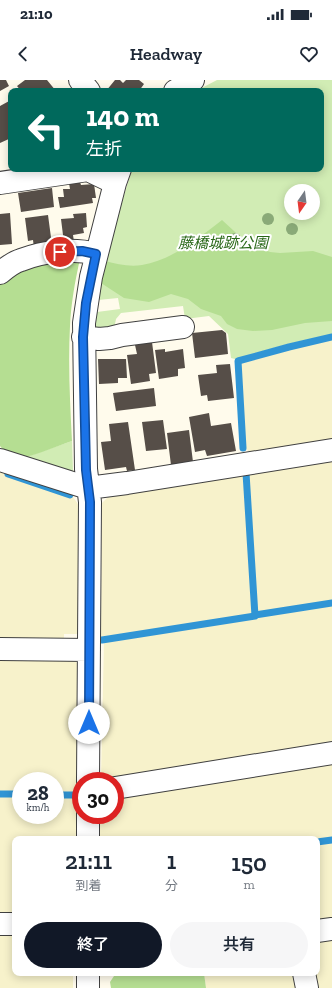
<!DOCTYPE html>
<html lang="ja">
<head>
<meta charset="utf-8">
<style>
	body { margin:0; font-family:"Zilla Slab","Noto Sans JP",serif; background:#f6f6f7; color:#1f2937; height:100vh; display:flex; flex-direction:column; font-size:15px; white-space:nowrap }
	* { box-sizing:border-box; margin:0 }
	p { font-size:13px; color:#747a83 }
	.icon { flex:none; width:22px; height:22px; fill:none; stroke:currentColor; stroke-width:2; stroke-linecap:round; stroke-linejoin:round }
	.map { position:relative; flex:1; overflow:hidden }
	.panel { position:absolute; left:12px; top:756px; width:308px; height:140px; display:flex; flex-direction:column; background:#fff; border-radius:8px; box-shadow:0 2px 10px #0003 }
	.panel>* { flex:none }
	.top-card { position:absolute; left:8px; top:8px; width:316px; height:84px; border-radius:8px; box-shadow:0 2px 10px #0003; background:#00695c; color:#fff; overflow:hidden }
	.needle { width:26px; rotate:194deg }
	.controls { position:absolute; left:284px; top:104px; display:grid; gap:8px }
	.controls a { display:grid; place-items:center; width:36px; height:36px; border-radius:50%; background:#fff; box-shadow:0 2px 10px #0003; font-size:20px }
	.speed { position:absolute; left:12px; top:692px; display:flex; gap:8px; font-size:20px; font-weight:700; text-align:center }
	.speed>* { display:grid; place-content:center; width:52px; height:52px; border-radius:50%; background:#fff; box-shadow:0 2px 10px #0003; line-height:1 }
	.speed small { font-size:10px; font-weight:400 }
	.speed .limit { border:6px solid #d22; background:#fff; color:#111 }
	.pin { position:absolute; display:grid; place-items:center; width:34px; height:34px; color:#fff; margin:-17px; border:2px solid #fff; border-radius:50%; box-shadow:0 1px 4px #0007 }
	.me { position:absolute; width:44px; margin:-22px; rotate:0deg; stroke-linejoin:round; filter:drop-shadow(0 0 3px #0008) }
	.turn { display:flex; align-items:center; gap:14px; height:84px; padding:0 12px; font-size:18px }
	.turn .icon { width:52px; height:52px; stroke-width:2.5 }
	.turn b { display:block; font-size:28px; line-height:34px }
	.eta { display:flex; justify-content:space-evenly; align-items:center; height:68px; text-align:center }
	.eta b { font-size:24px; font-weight:600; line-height:28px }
	.action { display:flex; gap:8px; margin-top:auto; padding:8px 12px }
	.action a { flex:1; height:46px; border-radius:24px; background:#111827; color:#fff; font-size:16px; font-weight:600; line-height:46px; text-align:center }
	.action a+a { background:#f6f6f7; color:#1f2937 }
	.status { display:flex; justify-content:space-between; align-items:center; height:28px; padding:0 20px; background:#fff; direction:ltr }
	.status svg { height:11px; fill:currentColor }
	header { display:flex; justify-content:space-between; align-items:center; height:52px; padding:0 12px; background:#fff; font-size:18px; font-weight:600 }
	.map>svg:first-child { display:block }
</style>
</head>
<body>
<div class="status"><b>21:10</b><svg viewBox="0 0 49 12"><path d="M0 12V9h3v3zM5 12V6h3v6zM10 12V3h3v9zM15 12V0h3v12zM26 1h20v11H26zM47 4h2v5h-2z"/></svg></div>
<header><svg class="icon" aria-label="back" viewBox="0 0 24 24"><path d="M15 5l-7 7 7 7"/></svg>Headway<svg class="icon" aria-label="heart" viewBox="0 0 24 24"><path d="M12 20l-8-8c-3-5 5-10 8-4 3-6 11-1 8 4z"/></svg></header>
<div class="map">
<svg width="332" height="908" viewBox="0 0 332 908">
	<rect width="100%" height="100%" fill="#fffbec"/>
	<path fill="#f7f2cb" d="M332,259v101l-82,13 -5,-6 -5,-84 49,-14z
		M332,381v141l-76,12 -9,-140z
		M0,392l73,25 5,7v130h-14v5l-64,-1z
		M243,394l9,140 -151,23 1,-134 8,-8z
		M332,525v141l-220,35h-6l-5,-3 3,-136z
		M0,576l70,1 7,6v132l-22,-1v-13h-34v13l-21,-1z
		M332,682v77l-15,2v-2h-219v-24h17v-19z
		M0,715h21v20h34v-19h22v43h-62v79h-15z
		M332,761v81l-15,2v-81z
		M0,852h15v41h58v15h-73z
		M332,856v52h-18l-2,-15h5v-35z
		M204,893h94l3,15h-95z"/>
	<path fill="#d1ecb4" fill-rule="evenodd" d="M217,0h115v254l-44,10 -53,15 -4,-1 -3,-24 -19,-18 -24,3 -2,-13 -62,7 -5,6 -2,10 -20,1 3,-18 23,-3 -2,-11 -20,2 9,-48 25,-83h189v-78h-125zM291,111h22v22h-22z
		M72,361l1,30 -3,2 -47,-15z"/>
	<path fill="#b5de92" d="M222,140l24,22 24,10 10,1 33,-2 19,6v64l-27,2 -33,7 -19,1 -16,-2 -10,-5 -6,-8 -20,-7 -13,-10 -17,-5 -22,8 -25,-4 -23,-15 4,-22c12,3 24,6 37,4 30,-5 57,-27 80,-45z
		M80,179c-5,22 -9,45 -10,67 -2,38 0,77 2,115 -15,5 -33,13 -47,16 -7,2 -21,-5 -25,-11v-168l24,-13z
		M116,893h88l2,15h-95l-1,-6z"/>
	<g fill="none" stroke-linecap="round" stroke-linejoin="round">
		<path stroke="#3095d5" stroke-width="7" d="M243,368l-5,-87 51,-14 43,-10
			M8,394l62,21
			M255,535l77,-12
			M102,560l153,-24 -9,-143
			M0,714h21
			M55,715h21
			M317,762l15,-2"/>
	</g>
	<path fill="#564e48" d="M0,0h6l3,6 -9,5z
		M25,0h22l9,11h-35l-4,-5z
		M115,0h5l3,3 3,-3h13l5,4 -5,7h-33z
		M11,20v38l-11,5v-37z
		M80,102l1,3 13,-1 2,14h-4l1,5 -33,5 -2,-11h6l-1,-8h7l-1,-6z
		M52,108l2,19 -33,5 -3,-19z
		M10,133l2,31 -12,1v-31z
		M86,133l1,14 -4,1 1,5 -11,2 1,7 -10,1 -3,-24 13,-1 -1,-4z
		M48,135l4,30 -18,3 -1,-8 -5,1 -3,-23z
		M222,250l4,3 2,21 -33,4 -3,-25z
		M152,262l4,31 -7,1 1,7 -19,3 -4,-29 10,-1 -2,-9z
		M165,269v3l18,-3 2,19 -7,1v7l-19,3 -4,-29z
		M98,279h28l1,19h-9v5l-19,1z
		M230,284l4,34 -26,3 -1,-6 -6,1 -3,-21 19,-2 -1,-8z
		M154,308l2,18 -40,5 -3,-18z
		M209,333l2,13 20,-3 5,28 -29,5 -2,-6 -10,2 -6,-35z
		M163,340l4,29 -21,2 -4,-29z
		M128,342l7,48 -8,1 -1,-4 -21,3 -4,-28 10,-1 -2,-17z
		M189,350l4,32 -22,3 -4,-32z"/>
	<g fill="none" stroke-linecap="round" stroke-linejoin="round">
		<defs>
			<path id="minor" d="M80,0l9,11
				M175,11l18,-11
				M0,103l88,-13 27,13
				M0,193c6,-5 14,-11 21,-13 23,-9 52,-12 75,-6
				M83,257l16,2 11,-1 12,-3 61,-8
				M0,380l88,28 39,-5 205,-33
				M0,569l89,1
				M88,701l2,-279 -4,-33 -2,-146 7,-46 24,-94 5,-14
				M115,708l217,-35
				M88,759v-24
				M0,844h15
				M317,851l15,-2
				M304,893l3,15
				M88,908v-15"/>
		</defs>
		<use href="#minor" stroke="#404040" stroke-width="24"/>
		<use href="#minor" stroke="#fff" stroke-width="22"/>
	</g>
	<g fill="#8aaa78">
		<circle cx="268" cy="139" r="6"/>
		<circle cx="292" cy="149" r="6"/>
		<circle cx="235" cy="159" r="6"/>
	</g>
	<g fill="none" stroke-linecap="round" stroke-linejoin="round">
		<defs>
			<path id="route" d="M60,172l22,-1 14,3 -10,49 -3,34 3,133 4,32 -1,221"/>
		</defs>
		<use href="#route" stroke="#114b97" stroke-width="10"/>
		<use href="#route" stroke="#1a73e8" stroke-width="7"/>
	</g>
	<g text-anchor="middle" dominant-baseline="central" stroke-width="4" stroke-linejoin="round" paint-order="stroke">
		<g font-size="15" font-style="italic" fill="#2a6819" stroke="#fff">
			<text x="223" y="163">藤橋城跡公園</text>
		</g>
	</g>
</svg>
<div class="controls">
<a><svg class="needle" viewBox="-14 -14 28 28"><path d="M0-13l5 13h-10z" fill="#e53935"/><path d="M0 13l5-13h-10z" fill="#747a83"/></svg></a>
</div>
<div class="speed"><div>28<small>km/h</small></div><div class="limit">30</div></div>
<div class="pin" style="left:60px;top:172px;background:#d93025"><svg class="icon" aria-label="arrive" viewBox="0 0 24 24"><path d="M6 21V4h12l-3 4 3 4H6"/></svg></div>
<svg class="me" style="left:89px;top:643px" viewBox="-20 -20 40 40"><circle r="19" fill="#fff"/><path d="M0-13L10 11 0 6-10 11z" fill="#1a73e8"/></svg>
<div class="top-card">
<div class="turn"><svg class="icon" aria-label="left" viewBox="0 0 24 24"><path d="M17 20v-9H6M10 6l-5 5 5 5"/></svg><div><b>140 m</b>左折</div></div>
</div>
<section class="panel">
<div class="eta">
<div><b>21:11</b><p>到着</p></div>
<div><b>1</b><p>分</p></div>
<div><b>150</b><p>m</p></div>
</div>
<div class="action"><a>終了</a><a>共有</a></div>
</section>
</div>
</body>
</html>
